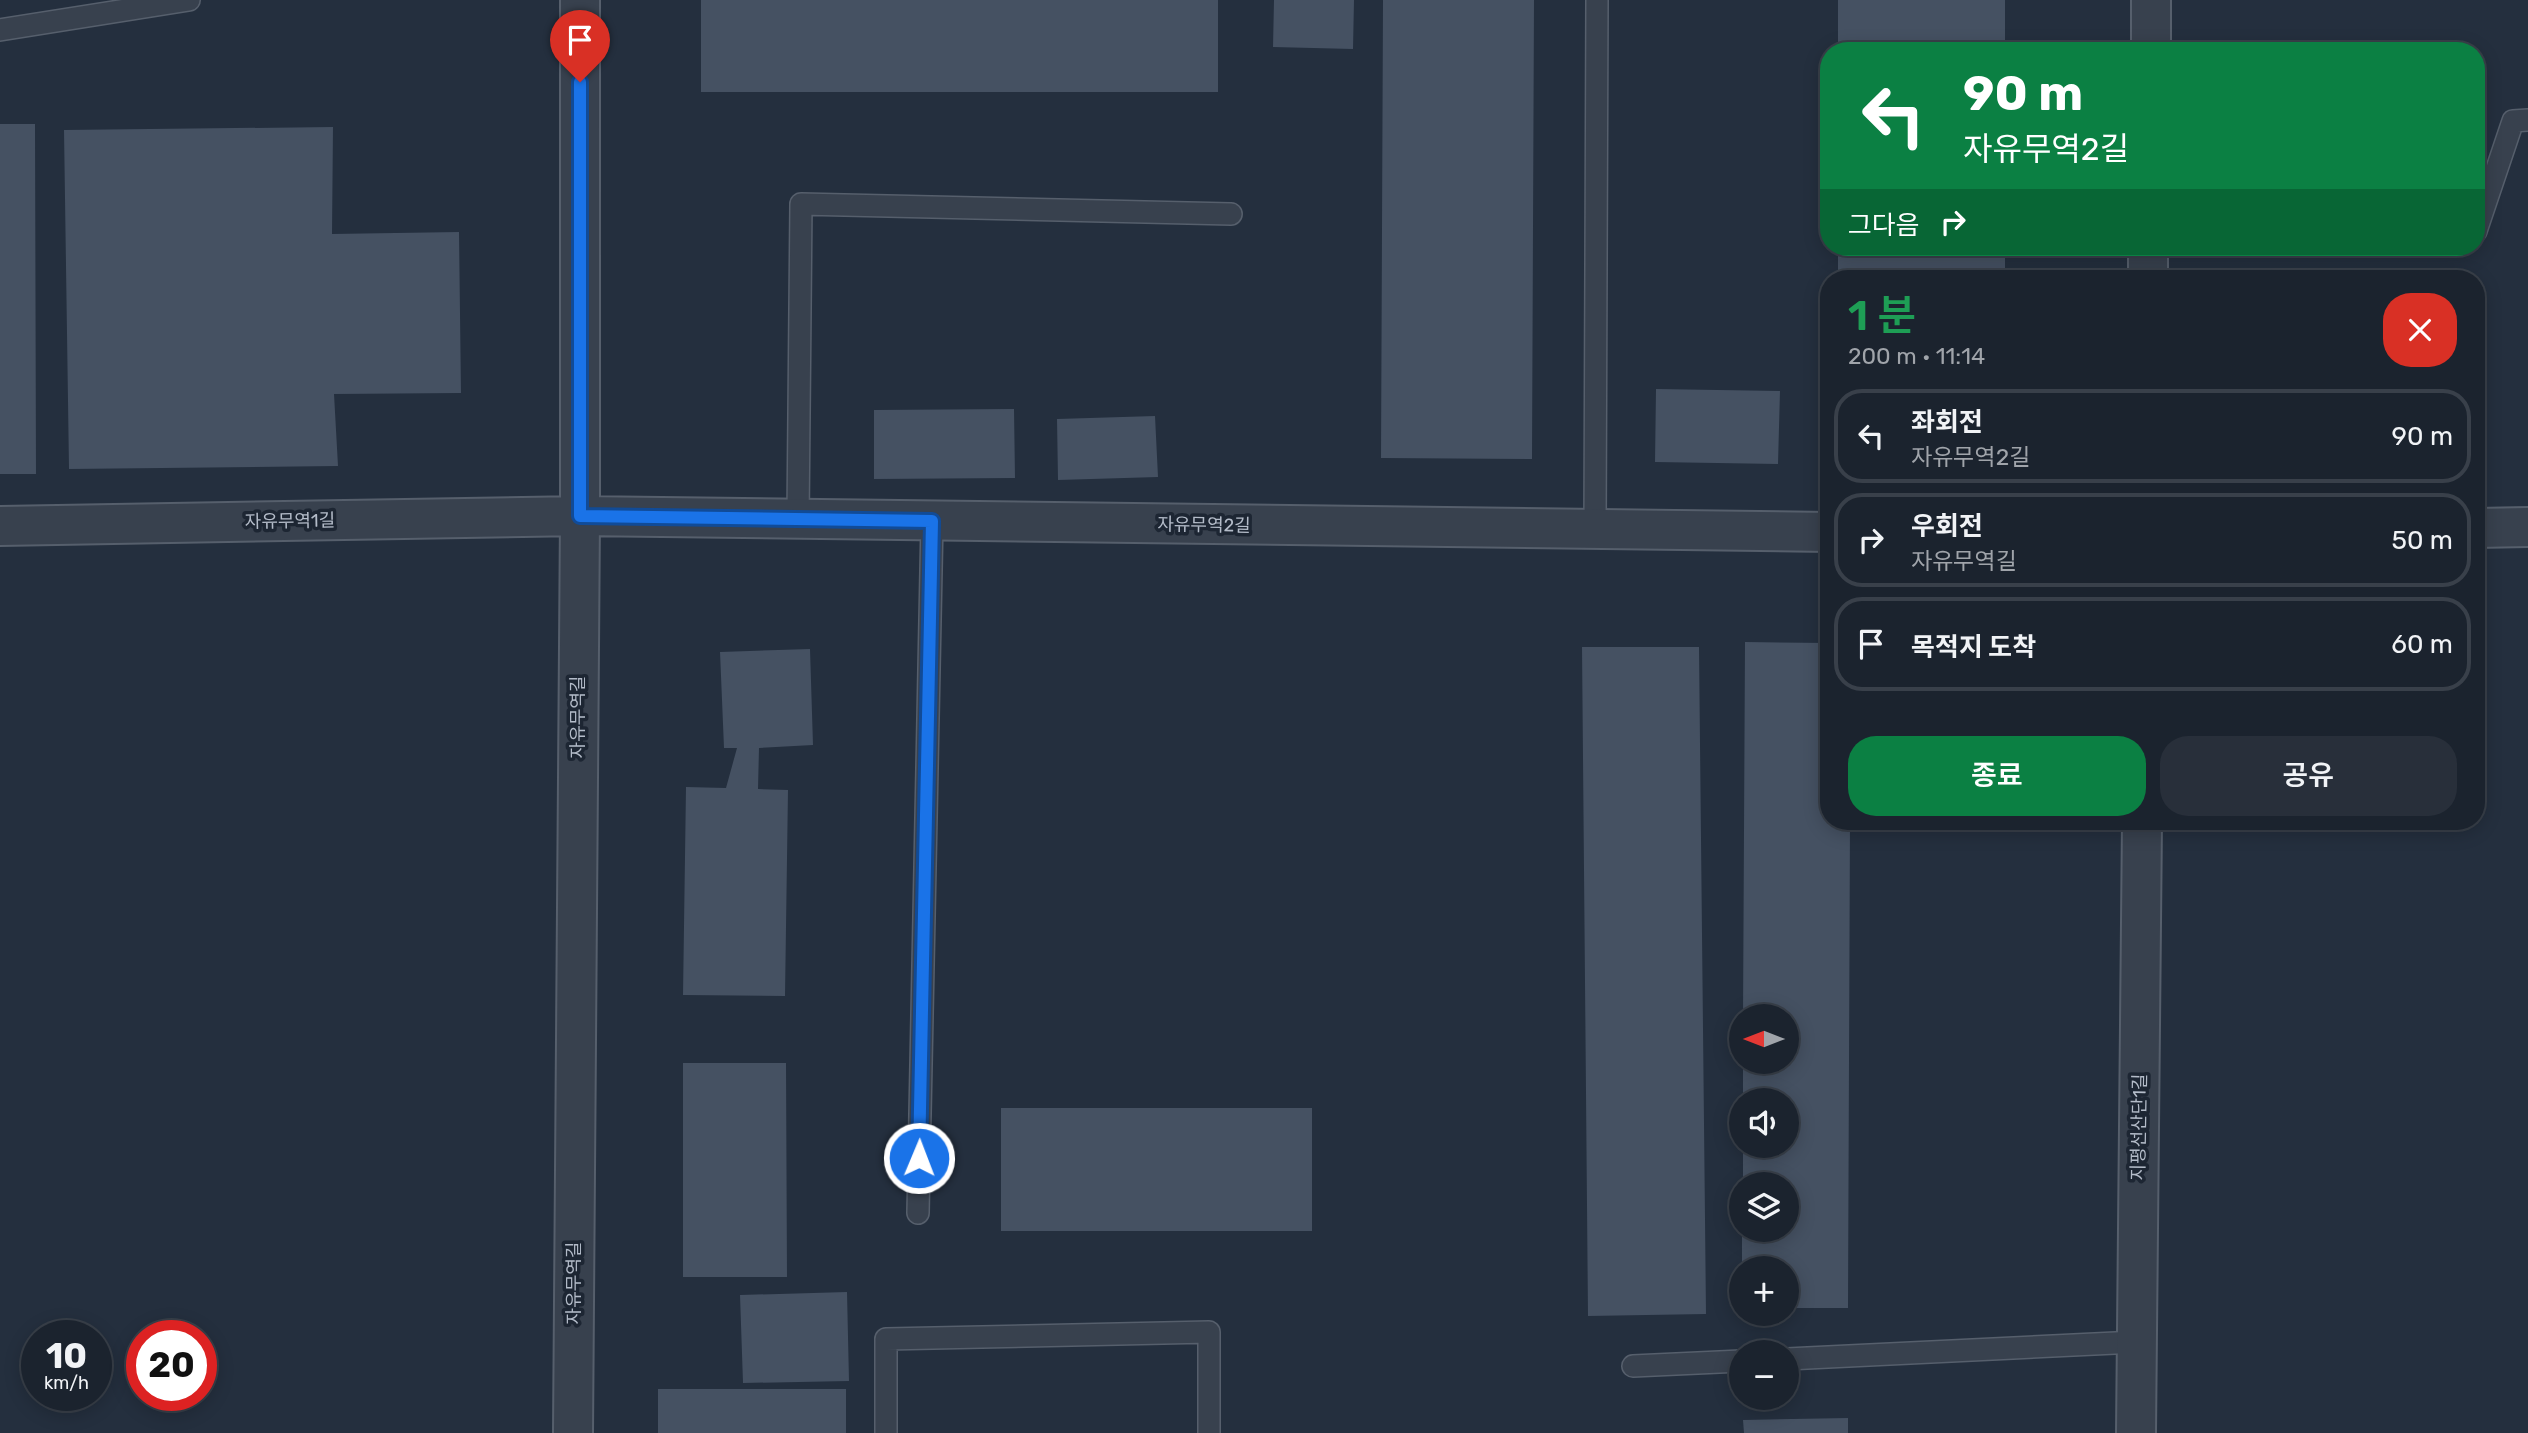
<!DOCTYPE html>
<html lang="ko">
<head>
<meta charset="utf-8">
<style>
	body { margin:0; font-family:Rubik,"Noto Sans KR",sans-serif; background:#282f3a; color:#f1f3f6; height:100vh; display:flex; flex-direction:column; font-size:26px; white-space:nowrap }
	* { box-sizing:border-box; margin:0 }
	p { font-size:23px; color:#a0a4aa }
	.icon { flex:none; width:38px; height:38px; fill:none; stroke:currentColor; stroke-width:2; stroke-linecap:round; stroke-linejoin:round }
	.map { position:relative; flex:1; overflow:hidden }
	.side { position:absolute; left:1820px; top:270px; width:665px; height:560px; display:flex; flex-direction:column; background:#1b232e; border-radius:28px; box-shadow:0 4px 18px #0003,0 0 0 2px #39404a }
	.side>* { flex:none }
	.hud { position:absolute; left:1820px; top:42px; width:665px; height:214px; border-radius:28px; box-shadow:0 4px 18px #0003,0 0 0 2px #39404a; background:#0b8043; color:#fff; overflow:hidden }
	.needle { width:46px; rotate:270deg }
	.tools { position:absolute; left:1729px; top:1004px; display:grid; gap:14px }
	.tools a { display:grid; place-items:center; width:70px; height:70px; border-radius:50%; background:#1b232e; box-shadow:0 4px 18px #0003,0 0 0 2px #39404a; font-size:35px }
	.speed { position:absolute; left:21px; top:1320px; display:flex; gap:14px; font-size:35px; font-weight:700; text-align:center }
	.speed>* { display:grid; place-content:center; width:91px; height:91px; border-radius:50%; background:#1b232e; box-shadow:0 4px 18px #0003,0 0 0 2px #39404a; line-height:1 }
	.speed small { font-size:18px; font-weight:400 }
	.speed .limit { border:10px solid #d22; background:#fff; color:#111 }
	.pin { position:absolute; display:grid; place-items:center; width:60px; height:60px; color:#fff; margin:-72px -30px; border-radius:50% 50% 50% 0; rotate:-45deg; box-shadow:0 0 7px #0007 }
	.pin .icon { rotate:45deg }
	.me { position:absolute; width:77px; margin:-38px; rotate:1deg; stroke-linejoin:round; filter:drop-shadow(0 0 5px #0008) }
	.turn { display:flex; align-items:center; gap:24px; height:147px; padding:0 28px; font-size:32px }
	.turn .icon { width:91px; height:91px; stroke-width:2.5 }
	.turn b { display:block; font-size:49px; line-height:60px }
	.then { display:flex; align-items:center; height:66px; padding:0 28px; background:#0003; gap:14px; font-size:26px }
	.round { display:grid; place-items:center; flex:none; width:74px; height:74px; border-radius:28px; background:#282f3a }
	.overview { display:flex; align-items:center; justify-content:space-between; height:119px; padding:0 28px }
	h1 { font-size:42px; font-weight:600; line-height:52px; color:#1e9e55 }
	.cta { display:flex; gap:14px; margin-top:auto; padding:14px 28px }
	.cta a { flex:1; height:80px; border-radius:28px; background:#0b8043; color:#fff; font-size:28px; font-weight:600; line-height:80px; text-align:center }
	.cta a+a { background:#282f3a; color:#f1f3f6 }
	ul { padding:0; list-style:none }
	li { display:flex; align-items:center; gap:21px; height:94px; margin:0 14px 10px; padding:0 14px; border:4px solid #39404a; border-radius:28px }
	li div { flex:1 }
	li b { display:block; font-size:26px }
	li em { font-style:normal }
	.map>svg:first-child { display:block }
</style>
</head>
<body>
<div class="map">
<svg width="2528" height="1433" viewBox="0 0 2528 1433">
	<rect width="100%" height="100%" fill="#242f3e"/>
	<path fill="#455162" d="M701,0h517v92h-517z
		M1274,0h80l-1,49 -80,-2z
		M1383,0h151l-2,459 -151,-1z
		M1838,0h167v51h-167z
		M0,124h35l1,350h-36z
		M333,127l-1,107 127,-2 2,161 -127,1 4,72 -269,3 -5,-339z
		M1838,247h167v31h-167z
		M1656,389l124,2 -2,73 -123,-2z
		M1014,409l1,69 -141,1v-69z
		M1155,416l3,61 -100,3 -1,-61z
		M1745,642l84,1v178h21l-2,487h-61v-39h-45v-39h45v-45h-44v-39h44v-45h-44v-39h44v-45h-44z
		M1582,647h117l7,667 -118,2z
		M810,649l3,96 -54,3 -1,41 30,1 -3,206 -102,-1 3,-208 40,1 11,-40h-13l-4,-96z
		M683,1063h103l1,214h-104z
		M1001,1108h311v123h-311z
		M847,1292l2,89 -106,2 -3,-88z
		M658,1389h188v44h-188z
		M1848,1418v15h-104l-1,-13z"/>
	<g fill="none" stroke-linecap="round" stroke-linejoin="round">
		<defs>
			<path id="lane" d="M0,30l189,-30
				M2476,231l37,-110 15,-1
				M798,519l3,-315 430,10
				M1595,529l2,-529
				M918,1213l14,-692
				M1787,1359l349,-17
				M1633,1366l108,-5
				M886,1433v-94l323,-7v101"/>
			<path id="street" d="M2151,51v-51
				M2148,278v-31
				M0,526l580,-10 1249,16
				M2476,528l52,-1
				M573,1433l7,-917v-516
				M2136,1433l6,-612"/>
		</defs>
		<use href="#lane" stroke="#565f6c" stroke-width="24"/>
		<use href="#street" stroke="#565f6c" stroke-width="42"/>
		<use href="#lane" stroke="#38414e" stroke-width="21"/>
		<use href="#street" stroke="#38414e" stroke-width="38"/>
	</g>
	<g fill="none" stroke-linecap="round" stroke-linejoin="round">
		<defs>
			<path id="route" d="M580,82v434l352,5 -13,637"/>
		</defs>
		<use href="#route" stroke="#114b97" stroke-width="18"/>
		<use href="#route" stroke="#1a73e8" stroke-width="12"/>
	</g>
	<g text-anchor="middle" dominant-baseline="central" stroke-width="7" stroke-linejoin="round" paint-order="stroke">
		<g font-size="18" fill="#b4bcc9" stroke="#1d2633">
			<text transform="translate(290 521) rotate(-1)">자유무역1길</text>
			<text transform="translate(1204 525) rotate(1)">자유무역2길</text>
			<text transform="translate(578 717) rotate(-90)">자유무역길</text>
			<text transform="translate(2139 1127) rotate(-89)">지평선산단1길</text>
			<text transform="translate(574 1283) rotate(-90)">자유무역길</text>
		</g>
	</g>
</svg>
<div class="tools">
<a><svg class="needle" viewBox="-14 -14 28 28"><path d="M0-13l5 13h-10z" fill="#e53935"/><path d="M0 13l5-13h-10z" fill="#a0a4aa"/></svg></a>
<a><svg class="icon" aria-label="sound" viewBox="0 0 24 24"><path d="M4 9h4l5-4v14l-5-4H4zM17 9q2 3 0 6"/></svg></a>
<a><svg class="icon" aria-label="layers" viewBox="0 0 24 24"><path d="M12 4l9 5-9 5-9-5zM3 14l9 5 9-5"/></svg></a>
<a>+</a>
<a>−</a>
</div>
<div class="speed"><div>10<small>km/h</small></div><div class="limit">20</div></div>
<div class="pin" style="left:580px;top:82px;background:#d93025"><svg class="icon" aria-label="arrive" viewBox="0 0 24 24"><path d="M6 21V4h12l-3 4 3 4H6"/></svg></div>
<svg class="me" style="left:919px;top:1158px" viewBox="-20 -20 40 40"><circle r="17" fill="#1a73e8" stroke="#fff" stroke-width="3"/><path d="M0-11L8 9 0 5-8 9z" fill="#fff"/></svg>
<div class="hud">
<div class="turn"><svg class="icon" aria-label="left" viewBox="0 0 24 24"><path d="M17 20v-9H6M10 6l-5 5 5 5"/></svg><div><b>90 m</b>자유무역2길</div></div>
<div class="then">그다음<svg class="icon" aria-label="right" viewBox="0 0 24 24"><path d="M7 20v-9h11M14 6l5 5-5 5"/></svg></div>
</div>
<section class="side">
<div class="overview"><div><h1>1 분</h1><p>200 m · 11:14</p></div><a class="round" style="background:#d93025;color:#fff"><svg class="icon" aria-label="close" viewBox="0 0 24 24"><path d="M6 6l12 12M18 6L6 18"/></svg></a></div>
<ul>
<li><svg class="icon" aria-label="left" viewBox="0 0 24 24"><path d="M17 20v-9H6M10 6l-5 5 5 5"/></svg><div><b>좌회전</b><p>자유무역2길</p></div><em>90 m</em></li>
<li><svg class="icon" aria-label="right" viewBox="0 0 24 24"><path d="M7 20v-9h11M14 6l5 5-5 5"/></svg><div><b>우회전</b><p>자유무역길</p></div><em>50 m</em></li>
<li><svg class="icon" aria-label="arrive" viewBox="0 0 24 24"><path d="M6 21V4h12l-3 4 3 4H6"/></svg><div><b>목적지 도착</b></div><em>60 m</em></li>
</ul>
<div class="cta"><a>종료</a><a>공유</a></div>
</section>
</div>
</body>
</html>
